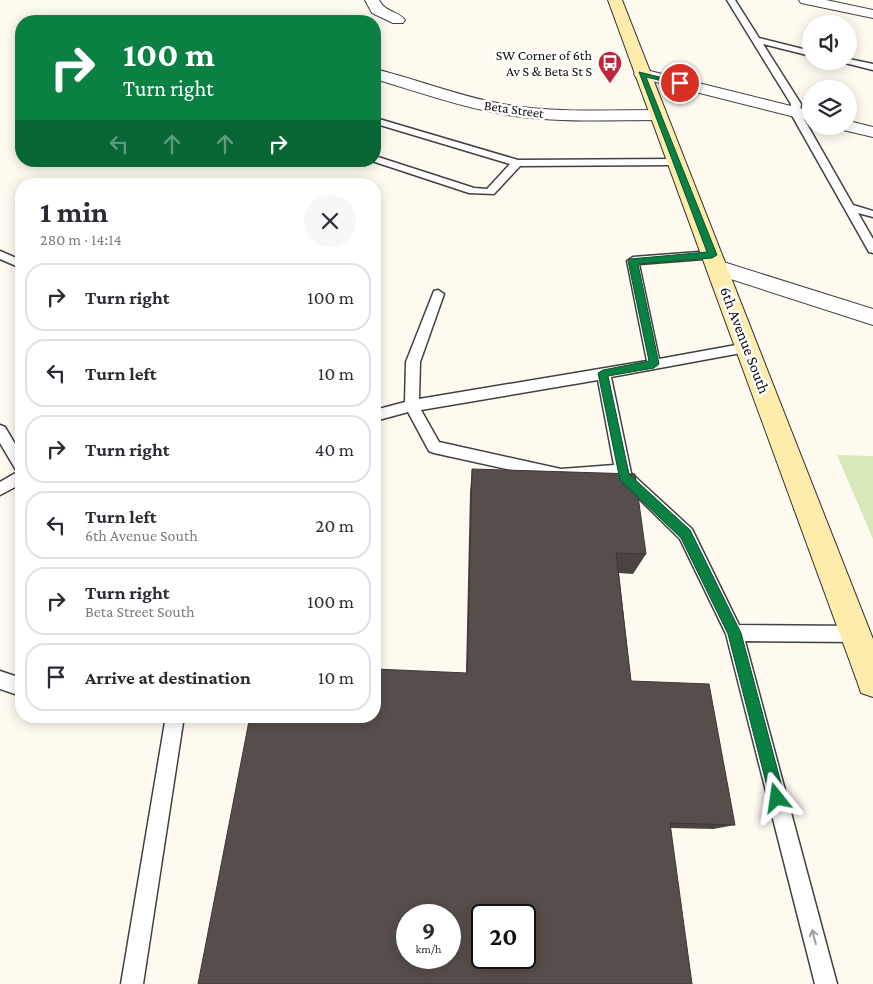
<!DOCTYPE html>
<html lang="en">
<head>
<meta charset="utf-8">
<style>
	body { margin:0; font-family:"Crimson Pro",serif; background:#f7f7f7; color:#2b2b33; height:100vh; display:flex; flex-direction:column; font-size:19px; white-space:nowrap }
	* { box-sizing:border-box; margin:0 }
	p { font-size:16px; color:#7c7c81 }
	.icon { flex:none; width:28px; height:28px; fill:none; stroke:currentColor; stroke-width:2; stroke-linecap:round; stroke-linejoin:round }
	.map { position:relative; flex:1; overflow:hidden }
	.side { position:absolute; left:15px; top:178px; width:366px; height:545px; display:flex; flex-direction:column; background:#fff; border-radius:20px; box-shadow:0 2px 12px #0003 }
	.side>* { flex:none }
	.top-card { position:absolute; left:15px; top:15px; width:366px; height:152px; border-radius:20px; box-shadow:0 2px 12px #0003; background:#0b8043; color:#fff; overflow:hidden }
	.tools { position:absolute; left:802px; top:15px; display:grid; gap:10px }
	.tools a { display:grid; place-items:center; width:55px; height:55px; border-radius:50%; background:#fff; box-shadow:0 2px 12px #0003; font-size:25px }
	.speed { position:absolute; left:396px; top:904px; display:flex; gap:10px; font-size:25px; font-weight:700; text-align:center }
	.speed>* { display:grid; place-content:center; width:65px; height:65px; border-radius:50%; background:#fff; box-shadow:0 2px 12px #0003; line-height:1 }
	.speed small { font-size:12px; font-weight:400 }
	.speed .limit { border:2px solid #111; border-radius:8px; background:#fff; color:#111 }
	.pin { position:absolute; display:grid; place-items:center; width:42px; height:42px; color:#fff; margin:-21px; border:2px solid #fff; border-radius:50%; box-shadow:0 1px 5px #0007 }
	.me { position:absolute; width:55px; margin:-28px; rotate:345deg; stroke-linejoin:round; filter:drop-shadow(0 0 4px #0008) }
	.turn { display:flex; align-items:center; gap:18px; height:105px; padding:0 25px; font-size:22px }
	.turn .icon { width:65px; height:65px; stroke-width:2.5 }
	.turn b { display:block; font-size:35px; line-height:42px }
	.lanes { display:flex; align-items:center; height:48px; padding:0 25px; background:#0003; justify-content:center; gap:25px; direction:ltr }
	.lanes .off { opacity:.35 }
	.round { display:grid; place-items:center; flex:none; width:52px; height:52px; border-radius:26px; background:#f7f7f7 }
	.overview { display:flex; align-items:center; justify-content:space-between; height:85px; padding:0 25px }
	h1 { font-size:30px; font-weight:700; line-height:38px }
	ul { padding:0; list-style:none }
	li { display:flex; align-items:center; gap:15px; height:68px; margin:0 10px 8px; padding:0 15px; border:2px solid #e1e1e2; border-radius:20px }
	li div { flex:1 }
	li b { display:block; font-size:19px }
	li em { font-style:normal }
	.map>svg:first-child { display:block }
</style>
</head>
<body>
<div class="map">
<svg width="873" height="984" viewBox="0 0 873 984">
	<rect width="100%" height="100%" fill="#fffaf0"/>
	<path fill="#d8e9b9" d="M837,455l36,1v83z"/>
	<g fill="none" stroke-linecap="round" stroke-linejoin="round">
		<defs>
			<path id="lane" d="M727,0h8l24,38 52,13v5l-48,-12 38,60 -1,8 53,93 20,6v6l-15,-4 15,26v14l-4,-1 -79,-140 1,-8z
				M849,59l24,5v6l-28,-7 -1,-2h5z
				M379,119l139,41 157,-1 5,3 -5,3 -155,1 -26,28 -25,-1 -97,-32h3v-5l99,32 13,1 23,-25 -130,-39 -5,2v-7z
				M0,251l21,9v8l-21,-9z
				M712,251l4,1 2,3 -2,3 -77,6 20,95 88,-16 5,2 1,3 -1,3 -141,26 20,96 61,56 47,96 117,1 6,2 3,6 -3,6 -6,2 -111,-1 92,343h-22l-89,-350 -46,-95 -63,-62 -56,4 -127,-28 -5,-2 -21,-39 -33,9v-11l30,-8 1,-40 28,-71 4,-1 6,4 -24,68 -1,37 228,-38 -20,-100 6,-4zM598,380l16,85 -53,4 -122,-27 -18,-32z
				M0,425l5,2 16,27v30l-21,11v-13l19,-11 -3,-1 -16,-27z
				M0,671l21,7v18l-21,-7z
				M166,716h18l-41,268h-22z"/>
			<path id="street" d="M365,0h14c7,13 18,10 26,20l-2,3h-10l-21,-10z
				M799,0h27l47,10v8l-67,-14 -5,-1z
				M375,69c45,11 88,29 133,36 50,8 100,5 150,5l6,1 3,4 -3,4 -6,1c-50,0 -100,3 -150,-5 -45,-7 -89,-23 -133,-36z
				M642,69l169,42v10l-175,-44 -2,-3 2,-3z
				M849,121l24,6v10l-30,-7 -3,-4h9z
				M717,260l156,49v16l-164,-53 -3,-5 3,-5z"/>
			<path id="secondary" d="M608,0h14l251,639v58l-12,-4 -4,-12z"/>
		</defs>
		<use href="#lane" stroke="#414141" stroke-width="3"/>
		<use href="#street" stroke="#414141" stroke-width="2"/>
		<use href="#secondary" stroke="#303030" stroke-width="2"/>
		<use href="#lane" fill="#fff" fill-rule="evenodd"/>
		<use href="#street" fill="#fff" fill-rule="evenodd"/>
		<use href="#secondary" fill="#feecac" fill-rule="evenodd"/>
	</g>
	<path fill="#4b4340" d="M472,469l174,85 -13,20 -14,-1 12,108 104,144 -22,4 -42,-1 -205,-155 4,-181z"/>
	<path fill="#574e4b" stroke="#3d3734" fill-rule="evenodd" d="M472,469l163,5 11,80 -30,-1 15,128 78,3 26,141 -65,-2 22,161h-494l52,-268h125v-47l92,4zM408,915h42v43h-42zM482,915h43v43h-43z"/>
	<defs><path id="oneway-shaft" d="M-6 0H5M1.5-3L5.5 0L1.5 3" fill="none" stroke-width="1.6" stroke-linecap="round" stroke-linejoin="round" transform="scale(1.25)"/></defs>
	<use stroke="#9f9f9f" href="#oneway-shaft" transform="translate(814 937) rotate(-105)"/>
	<path fill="#0b8043" stroke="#07532c" d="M639,72l45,11 -4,2 -34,-8 71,178 -5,3 -74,6 21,100 -5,4 -46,8 21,98 61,56 51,103 44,165 -2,5 -6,3 -5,-3 -2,-5 -42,-164 -47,-96 -61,-58 -22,-107 5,-3 46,-9 -21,-100 2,-2 77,-7z"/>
	<defs>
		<symbol id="bus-pin" viewBox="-11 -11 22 30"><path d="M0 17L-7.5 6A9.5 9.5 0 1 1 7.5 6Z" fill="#bf263e" stroke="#fff"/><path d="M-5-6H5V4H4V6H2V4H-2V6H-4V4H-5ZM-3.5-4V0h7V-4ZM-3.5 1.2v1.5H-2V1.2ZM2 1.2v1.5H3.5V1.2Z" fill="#fff"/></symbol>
	</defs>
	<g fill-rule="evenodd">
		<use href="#bus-pin" x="596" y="49" width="28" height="38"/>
	</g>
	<g text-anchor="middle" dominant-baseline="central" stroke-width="5" stroke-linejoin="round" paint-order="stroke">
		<g font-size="14" fill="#0e0e0e" stroke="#fff" text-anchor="end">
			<text x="592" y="55">SW Corner of 6th<tspan x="592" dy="16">Av S &amp; Beta St S</tspan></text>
		</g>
		<g font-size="14" fill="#0e0e0e" stroke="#fff">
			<text transform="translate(514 109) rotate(8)">Beta Street</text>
		</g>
		<g font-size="16" fill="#0e0e0e" stroke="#fff">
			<text transform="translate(745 340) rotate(69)">6th Avenue South</text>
		</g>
	</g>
</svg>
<div class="tools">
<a><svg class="icon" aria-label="sound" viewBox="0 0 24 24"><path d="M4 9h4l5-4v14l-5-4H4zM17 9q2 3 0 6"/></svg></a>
<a><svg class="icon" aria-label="layers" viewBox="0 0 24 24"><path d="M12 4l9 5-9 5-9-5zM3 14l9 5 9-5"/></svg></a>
</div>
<div class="speed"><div>9<small>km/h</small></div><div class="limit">20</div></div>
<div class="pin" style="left:680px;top:83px;background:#d93025"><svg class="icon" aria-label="arrive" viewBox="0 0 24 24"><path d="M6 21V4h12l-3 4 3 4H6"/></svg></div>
<svg class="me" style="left:777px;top:798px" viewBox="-20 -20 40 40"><path d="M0-17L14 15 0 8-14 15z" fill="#0b8043" stroke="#fff" stroke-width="4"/></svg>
<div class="top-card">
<div class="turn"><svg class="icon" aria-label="right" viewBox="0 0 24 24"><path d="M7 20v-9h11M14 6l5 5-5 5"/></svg><div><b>100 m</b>Turn right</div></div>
<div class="lanes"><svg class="icon off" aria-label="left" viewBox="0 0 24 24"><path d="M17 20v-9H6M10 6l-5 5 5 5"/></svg><svg class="icon off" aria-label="ahead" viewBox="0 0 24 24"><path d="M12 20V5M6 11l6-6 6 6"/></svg><svg class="icon off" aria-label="ahead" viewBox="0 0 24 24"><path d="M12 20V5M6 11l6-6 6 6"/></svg><svg class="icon" aria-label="right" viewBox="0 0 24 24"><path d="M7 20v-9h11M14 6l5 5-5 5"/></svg></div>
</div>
<section class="side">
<div class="overview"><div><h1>1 min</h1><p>280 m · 14:14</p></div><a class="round"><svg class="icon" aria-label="close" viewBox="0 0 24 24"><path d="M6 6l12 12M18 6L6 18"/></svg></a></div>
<ul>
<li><svg class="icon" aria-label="right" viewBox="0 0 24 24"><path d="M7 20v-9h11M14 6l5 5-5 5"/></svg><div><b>Turn right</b></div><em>100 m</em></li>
<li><svg class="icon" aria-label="left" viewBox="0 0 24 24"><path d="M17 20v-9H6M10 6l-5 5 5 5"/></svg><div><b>Turn left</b></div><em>10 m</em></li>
<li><svg class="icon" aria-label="right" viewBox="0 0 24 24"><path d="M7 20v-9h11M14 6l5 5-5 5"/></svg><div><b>Turn right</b></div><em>40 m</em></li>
<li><svg class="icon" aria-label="left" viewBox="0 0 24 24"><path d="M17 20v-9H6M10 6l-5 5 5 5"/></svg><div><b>Turn left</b><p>6th Avenue South</p></div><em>20 m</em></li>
<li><svg class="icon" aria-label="right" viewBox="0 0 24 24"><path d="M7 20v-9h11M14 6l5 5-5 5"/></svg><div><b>Turn right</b><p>Beta Street South</p></div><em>100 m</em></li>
<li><svg class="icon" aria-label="arrive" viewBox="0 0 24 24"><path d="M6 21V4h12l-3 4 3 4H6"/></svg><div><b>Arrive at destination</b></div><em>10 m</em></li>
</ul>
</section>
</div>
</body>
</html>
